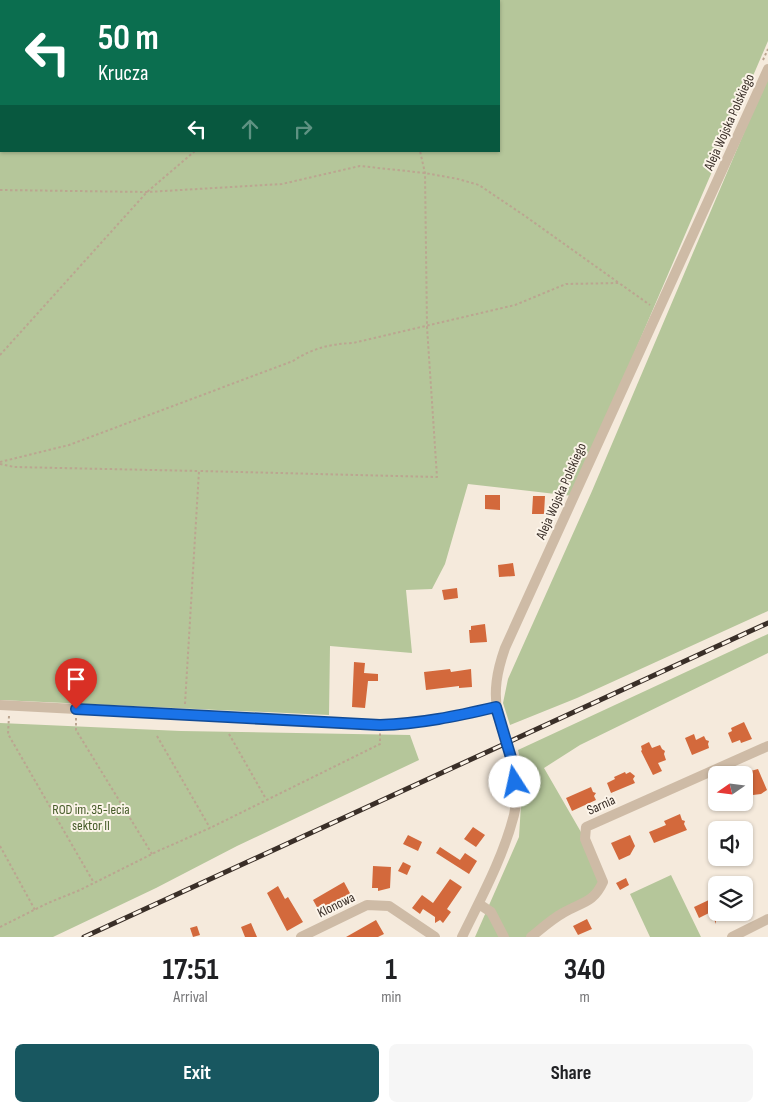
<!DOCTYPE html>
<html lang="en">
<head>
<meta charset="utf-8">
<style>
	body { margin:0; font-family:"Sofia Sans Condensed",sans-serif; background:#f6f6f6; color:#202124; height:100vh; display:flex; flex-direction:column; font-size:19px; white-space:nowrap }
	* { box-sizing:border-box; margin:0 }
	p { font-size:16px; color:#757577 }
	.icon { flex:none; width:28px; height:28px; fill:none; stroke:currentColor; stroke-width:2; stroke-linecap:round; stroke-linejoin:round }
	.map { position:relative; height:937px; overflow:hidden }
	.side { display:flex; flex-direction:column; background:#fff; flex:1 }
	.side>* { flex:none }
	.banner { position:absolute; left:0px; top:0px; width:500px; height:152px; box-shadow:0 1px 4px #0004; background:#0b6e4f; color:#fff; overflow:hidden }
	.needle { width:32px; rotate:256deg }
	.tools { position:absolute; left:708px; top:766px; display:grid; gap:10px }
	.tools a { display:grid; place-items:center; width:45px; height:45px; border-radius:8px; background:#fff; box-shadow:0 1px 4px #0004; font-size:25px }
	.pin { position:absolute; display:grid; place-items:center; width:42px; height:42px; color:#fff; margin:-51px -21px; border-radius:50% 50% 50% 0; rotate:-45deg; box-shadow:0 0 5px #0007 }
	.pin .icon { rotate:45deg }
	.me { position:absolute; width:55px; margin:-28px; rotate:350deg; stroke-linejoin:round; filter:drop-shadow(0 0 4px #0008) }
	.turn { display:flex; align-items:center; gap:18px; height:105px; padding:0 15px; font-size:22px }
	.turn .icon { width:65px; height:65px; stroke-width:2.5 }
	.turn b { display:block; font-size:35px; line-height:42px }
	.lanes { display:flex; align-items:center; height:48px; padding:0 15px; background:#0003; justify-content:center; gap:25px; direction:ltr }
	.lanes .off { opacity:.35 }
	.eta { display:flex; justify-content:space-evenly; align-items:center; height:85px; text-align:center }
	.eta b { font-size:30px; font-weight:700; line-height:35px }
	.primary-button { display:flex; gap:10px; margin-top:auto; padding:10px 15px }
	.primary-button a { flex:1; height:58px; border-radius:8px; background:#185760; color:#fff; font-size:20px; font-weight:700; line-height:58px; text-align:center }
	.primary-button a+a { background:#f6f6f6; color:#202124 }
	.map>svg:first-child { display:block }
</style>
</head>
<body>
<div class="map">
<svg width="768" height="937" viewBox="0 0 768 937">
	<rect width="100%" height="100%" fill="#f5eadc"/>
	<path fill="#b5c69a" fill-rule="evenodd" d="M0,0h768v41l-195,455 -105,-12 -23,80 -13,25 -26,1 6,63 -82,-7 -1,69 -329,-15zM1,1h498v150h-498z
		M768,76v535l-191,87 -67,27 -7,-22 5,-24 84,-188z
		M768,634v19l-188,92 -36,23 41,71 18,43 -5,11 -67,44h-56l44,-100 4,-65 -5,-22z
		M0,723l181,8 229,4 9,25 -182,86 -81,42 -103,49h-53z
		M671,875l30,62h-51l-20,-43z"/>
	<path fill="#d3693c" d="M485,495h15v15l-15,-1z
		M533,496h12l-1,18h-12z
		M513,563l2,13 -16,1 -1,-12z
		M457,588l1,10 -14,2 -2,-10z
		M485,624l2,18 -17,1 -1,-13h2v-4z
		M354,662l11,1 -1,10 14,1v7h-10l-3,27 -13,-1z
		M450,669l1,3 20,-3 1,18 -13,1v-2l-33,4 -2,-18z
		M744,722l8,17 -11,4 -1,-3 -8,3 -4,-10 4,-2 -1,-3z
		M694,734l2,6 8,-4 2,4 3,1 -1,3 1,4 -17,7 -7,-17z
		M649,742l3,6 8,-3 2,4 3,2 -1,3 2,6 -8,3 4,8 -9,4 -12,-24 1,-1 -1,-4z
		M758,769l9,21 -6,4 -8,1 -6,-23z
		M625,772l1,2 4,-2 5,4 -2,3 2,4 -24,10 -4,-10 8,-4 -1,-2z
		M591,787l2,5 3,1 -2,3 2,4 -24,11 -6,-13z
		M680,814l2,6 3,1 -1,3 3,6 -33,13 -5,-11 17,-7 -2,-4z
		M473,827l12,8 -9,12 -12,-8z
		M408,835l14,7 -4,9 -15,-7z
		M630,835l5,11 -5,9 -11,5 -8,-17z
		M440,847l20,13 5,-7 12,8 -8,13 -33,-21z
		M403,862l8,4 -4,9 -9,-4z
		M373,866l18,1 -1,21 -12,3v-3h-6z
		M626,878l3,7 -9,5 -4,-7z
		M450,879l12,8 -15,22 4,3 -8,11 -3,-3 -5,3v-6l-12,-8 -3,5 -8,-6 10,-13 11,8z
		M344,882l7,13 -26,14 -2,-3 -5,3 -5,-9z
		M278,886l7,13 3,-2 15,25 -16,9 -20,-38z
		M711,899l1,2 4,-2v25l-5,-12 -12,6 -5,-11z
		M587,919l5,10 -14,6 -5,-9z
		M376,920l8,14 -6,3h-32z
		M251,923l6,14h-12l-4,-10z
		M197,926l3,9 -7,2 -3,-9z"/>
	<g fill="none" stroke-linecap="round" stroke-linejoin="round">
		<path stroke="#bba590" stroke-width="2" stroke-dasharray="2.5 2.5" stroke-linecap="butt" d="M402,0l1,1
			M372,1l2,-1
			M763,60l5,-11
			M0,190l147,2 135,-8 78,-18 65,7 33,6 21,6 46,31 94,67
			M0,355l147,-163 48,-41
			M0,462l69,-17 224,-84c20,-13 37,-17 60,-18l162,-38 51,-21 53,-1 31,22
			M0,464l14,3 185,4
			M185,704l14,-233 238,6 -10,-150 -2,-154 -5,-22
			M9,716l-1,18 86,149
			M76,718v12l76,124
			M229,734l37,65
			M157,736l53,92
			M0,846l35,64
			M0,927l48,-24 32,-13 78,-39 52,-23 170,-84v-11"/>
		<path stroke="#cebba6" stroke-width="10" d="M0,705l380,20c40,-1 77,-8 116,-18
			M498,716c-5,-25 -1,-45 7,-68l263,-579
			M479,904l12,8 13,25
			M301,937l66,-32 22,1 46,31
			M462,937c19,-39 41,-79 52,-122 4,-16 2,-38 -2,-54
			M531,937c10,-8 21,-18 32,-24 18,-11 30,-9 40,-31l-18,-43 1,-12 182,-81
			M732,937l36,-18"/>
		<defs>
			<path id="rail" d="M84,937l684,-314"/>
		</defs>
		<use href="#rail" stroke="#3a2f28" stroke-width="5"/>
		<use href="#rail" stroke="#fcf4e9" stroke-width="3" stroke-dasharray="9" stroke-linecap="butt"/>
		<path stroke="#cebba6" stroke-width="10" d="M498,716l14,45"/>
	</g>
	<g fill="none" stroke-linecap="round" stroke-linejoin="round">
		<defs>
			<path id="route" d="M76,709l304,16c40,-1 77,-9 116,-18l16,54 3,21"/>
		</defs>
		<use href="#route" stroke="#114b97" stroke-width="12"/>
		<use href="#route" stroke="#1a73e8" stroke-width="9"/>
	</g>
	<g text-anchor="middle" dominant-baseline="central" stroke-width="4" stroke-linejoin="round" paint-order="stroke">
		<g font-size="14" fill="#3a2f28" stroke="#fcf4e9">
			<text transform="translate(729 122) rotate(-66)">Aleja Wojska Polskiego</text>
			<text transform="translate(561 491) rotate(-66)">Aleja Wojska Polskiego</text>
			<text transform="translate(601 805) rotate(-24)">Sarnia</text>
			<text transform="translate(336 905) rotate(-26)">Klonowa</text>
		</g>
		<g font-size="14" fill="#465b29" stroke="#fcf4e9">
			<text x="91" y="809">ROD im. 35-lecia<tspan x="91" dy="16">sektor II</tspan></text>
		</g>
	</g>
</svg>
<div class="tools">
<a><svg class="needle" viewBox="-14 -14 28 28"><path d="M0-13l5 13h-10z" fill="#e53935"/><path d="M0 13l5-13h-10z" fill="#757577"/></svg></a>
<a><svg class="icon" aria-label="sound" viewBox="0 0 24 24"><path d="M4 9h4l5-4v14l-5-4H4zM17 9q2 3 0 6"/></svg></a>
<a><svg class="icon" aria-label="layers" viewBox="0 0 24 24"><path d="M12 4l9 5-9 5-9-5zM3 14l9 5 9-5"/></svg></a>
</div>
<div class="pin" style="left:76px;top:709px;background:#d93025"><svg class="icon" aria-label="arrive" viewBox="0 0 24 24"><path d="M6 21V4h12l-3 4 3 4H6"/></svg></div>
<svg class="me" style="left:515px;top:782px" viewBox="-20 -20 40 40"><circle r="19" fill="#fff"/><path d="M0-13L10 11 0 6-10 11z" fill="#1a73e8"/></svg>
<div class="banner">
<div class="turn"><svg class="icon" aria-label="left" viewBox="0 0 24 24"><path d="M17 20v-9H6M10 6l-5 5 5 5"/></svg><div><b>50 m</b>Krucza</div></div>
<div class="lanes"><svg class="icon" aria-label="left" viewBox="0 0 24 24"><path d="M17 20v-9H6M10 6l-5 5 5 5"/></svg><svg class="icon off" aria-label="ahead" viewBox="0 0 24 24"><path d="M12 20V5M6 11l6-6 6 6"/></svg><svg class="icon off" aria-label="right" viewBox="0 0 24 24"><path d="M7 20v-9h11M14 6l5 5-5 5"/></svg></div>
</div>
</div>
<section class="side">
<div class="eta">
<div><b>17:51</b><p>Arrival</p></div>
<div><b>1</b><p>min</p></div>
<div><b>340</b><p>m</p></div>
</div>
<div class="primary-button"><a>Exit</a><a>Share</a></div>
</section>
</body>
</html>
